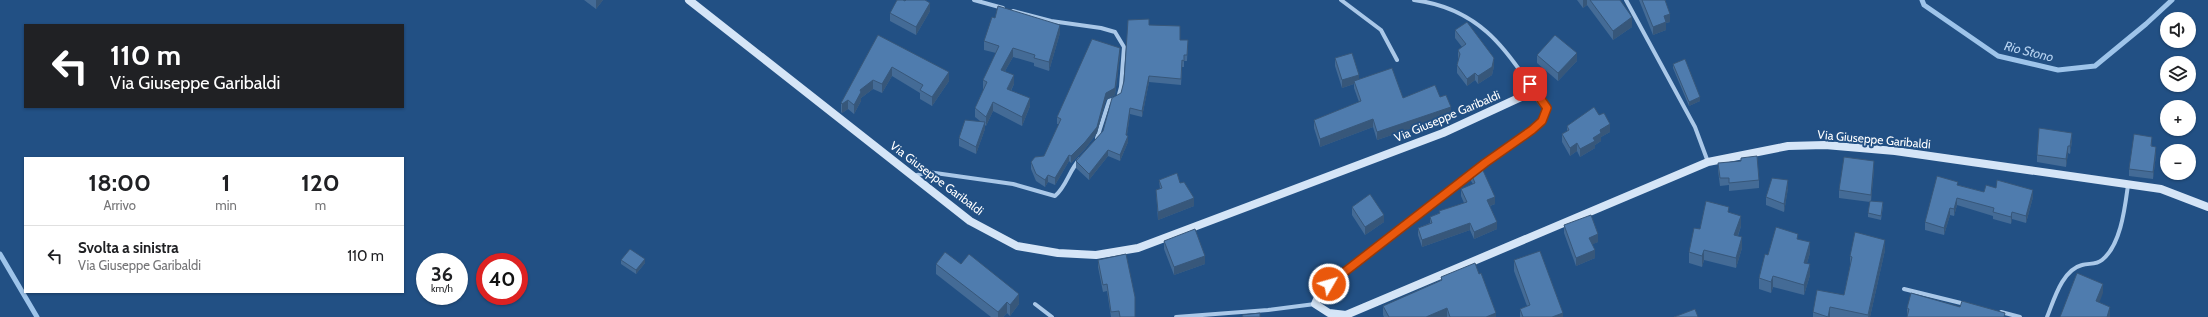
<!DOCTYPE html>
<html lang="it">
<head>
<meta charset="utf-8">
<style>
	body { margin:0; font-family:Cabin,sans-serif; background:#f2f2f2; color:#202124; height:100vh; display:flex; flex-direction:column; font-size:15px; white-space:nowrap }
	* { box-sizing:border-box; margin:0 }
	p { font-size:13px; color:#757577 }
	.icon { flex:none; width:22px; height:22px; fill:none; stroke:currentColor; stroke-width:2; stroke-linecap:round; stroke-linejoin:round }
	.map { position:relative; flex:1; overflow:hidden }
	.sheet { position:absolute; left:24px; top:157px; width:380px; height:136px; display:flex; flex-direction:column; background:#fff; border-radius:0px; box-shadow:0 1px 3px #0004 }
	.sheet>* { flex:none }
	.banner { position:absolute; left:24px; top:24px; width:380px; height:84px; border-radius:0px; box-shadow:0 1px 3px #0004; background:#202124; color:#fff; overflow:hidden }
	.buttons { position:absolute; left:2160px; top:12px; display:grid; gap:8px }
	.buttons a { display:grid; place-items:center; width:36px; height:36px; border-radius:50%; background:#fff; box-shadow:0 1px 3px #0004; font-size:20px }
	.speed { position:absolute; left:416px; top:253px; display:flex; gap:8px; font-size:20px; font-weight:700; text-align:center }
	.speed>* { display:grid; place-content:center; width:52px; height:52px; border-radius:50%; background:#fff; box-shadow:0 1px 3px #0004; line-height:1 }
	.speed small { font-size:10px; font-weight:400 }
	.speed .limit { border:6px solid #d22; background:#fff; color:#111 }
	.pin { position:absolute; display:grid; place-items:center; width:34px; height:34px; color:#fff; margin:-17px; border-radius:8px; box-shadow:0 2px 6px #0006 }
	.me { position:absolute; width:44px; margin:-22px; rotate:52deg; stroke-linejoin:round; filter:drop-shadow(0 0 3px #0008) }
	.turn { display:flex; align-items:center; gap:14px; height:84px; padding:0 20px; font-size:18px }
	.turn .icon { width:52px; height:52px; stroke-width:2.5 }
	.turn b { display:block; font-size:28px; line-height:34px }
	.eta { display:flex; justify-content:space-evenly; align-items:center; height:68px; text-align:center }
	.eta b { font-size:24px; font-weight:700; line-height:28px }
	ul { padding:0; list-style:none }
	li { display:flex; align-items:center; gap:12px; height:60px; padding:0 20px; border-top:1px solid #e0e0e0 }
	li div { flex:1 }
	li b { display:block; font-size:15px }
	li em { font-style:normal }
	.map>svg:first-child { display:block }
</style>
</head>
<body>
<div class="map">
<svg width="2208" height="317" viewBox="0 0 2208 317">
	<rect width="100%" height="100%" fill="#225084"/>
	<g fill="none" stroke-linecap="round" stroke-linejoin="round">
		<path stroke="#9ec4ea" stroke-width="5" d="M1922,0l2,5 74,51 60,14 37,-4 51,-42 26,-24
			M0,254l37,63"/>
		<path stroke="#aac8e8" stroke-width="4" d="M974,0l29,8
			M1341,0l40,30 16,30
			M1414,0c62,8 91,45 122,95
			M1626,0l69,127 13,35
			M1013,11l38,10 50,7 14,4 9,15 -3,40 -3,11 -9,3 -12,37
			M914,176l14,-4 85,12 42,12c12,-10 14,-26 25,-37
			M1904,289l61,15
			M1035,304l17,13
			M2001,312l19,5
			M1176,317l92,-7 47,-6
			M2047,317c7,-17 15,-47 35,-52 7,-2 14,0 20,-5 19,-15 23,-53 26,-75"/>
		<path stroke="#d5e5f7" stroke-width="8" d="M689,0l281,221 47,25 41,7 38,2 42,-7 305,-115 78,-36 15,-2 11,13 -5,13 -10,9 -47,33 -164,127 -6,14 14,9 17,2 362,-153 80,-16 37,-1 70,6 266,38 47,18"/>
	</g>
	<path fill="#446b96" d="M584,0h19l-7,9z
		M1577,0h43l12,27 -19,13 -26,-35 -4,3z
		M1639,0h26l5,22 -4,1v7l-13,5z
		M930,11l-14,24 -26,-14v-8z
		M1149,25l31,15h8l-1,21h-3v6h-2l-1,18 -32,-3 -7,35 -12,-3 -3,21 1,7 -8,19 -12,-5 -19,24 -13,-12v-7l27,-30 18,-38z
		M1455,30l39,36 -2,9 -14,9 -3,-4 -8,6 -10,-13v-8l2,-6 -1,-1v-8l4,-3 -7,-9z
		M1060,33l-11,38 -15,-5v-3l-21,-6 -8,14 9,13 -3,7 19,15 -8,20 -29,-15 -7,15 -1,-1v4l-9,25 -17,-8v-8l21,-17 -5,-4v-9l9,-19h-1v-9l13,-27 -12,-3v-9z
		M878,35l71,46 -17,25 -12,-7v-6l-28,-17 -10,17 -9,-4 -12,9v3l-7,13 -6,-5 -6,4 -1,-1v-9z
		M1120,55l-5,40 -9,5 -9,33 -12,16 -14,14 -2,-2 -14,24 -7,-3 -3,5 -9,-6 -5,-12v-7l13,-6 15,-32h-2v-7z
		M1537,55l40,6 -19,20 -21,-18z
		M1335,58l24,21 44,19 37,-1 11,18 -74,25 -4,-13 -53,20 -6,-19v-8l45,-18 -5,-14v-4l-12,4 -7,-22z
		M1673,64l27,37 -11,5 -16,-38z
		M1567,126l43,6 -9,5v4l-6,4v3l-15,9 -3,-6 -7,5 -8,-14v-8l5,-3z
		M2072,141l-2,13 -2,-1 -2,14 -29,-5v-7z
		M2152,144v3l4,7 -3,25 -24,-3v-7z
		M1718,163l41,17v8l-30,3v-6l-9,1 -2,-16z
		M1874,169l-3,32 12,5 -2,14 -13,-3v-4l2,-11 -31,-4v-8z
		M1471,173l24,31 -5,2 7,23 -23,10 -4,-9 -48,17 -4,-12v-7l12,-5v-6l9,-4v-2l25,-8 -3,-7v-7l12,-5 -2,-3z
		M1159,180l21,3 14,23 -36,14 -2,-30 4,-1z
		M1958,185l26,7 12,-4 37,9 -7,26 -14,-4 -1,5 -18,-5v-3l-36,-11 -3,11 -4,-1 -6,20 -19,-5v-8z
		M1788,188l-4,24 -18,-7v-8z
		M1352,207l32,15 -19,13 -13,-20z
		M1729,212l12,14 -3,10 4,12 -6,20 -32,-8 -2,7 -13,-4v-11l11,-23z
		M1564,225l34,17 -6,2 3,14 -19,8 -12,-33z
		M1798,239l12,14 -3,10 3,12 -6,20 -31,-8 -2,6 -12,-4v-11l9,-23z
		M1164,241l41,23 -31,11 -10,-26z
		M1885,250l-15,67h-57v-5l31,-17 6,-29v-10z
		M621,260l24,3 -9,11 -15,-10z
		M1098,260l37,57h-24l-4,-26 -4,1 -5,-25z
		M1514,260l49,57h-43v-8l7,-3 -13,-35z
		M936,264h25l58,40 -9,12 -3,-3 -4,4h-12l-55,-43z
		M1441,277l55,40h-112l-1,-2v-9l58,-26z
		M1960,307l45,10h-98v-9z"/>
	<path fill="#37577a" d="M596,0h7l-7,9z
		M1583,0h4v5l-4,3z
		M930,3v8l-14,24v-8z
		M1670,14v8l-4,1v7l-13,5v-8l11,-11z
		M1632,17v10l-19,13v-9z
		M1060,25v8l-11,38v-9z
		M1013,48v9l-12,21v-8z
		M1120,48v7l-5,40 -9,5 -9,33 -12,16 -14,14v-7l35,-63z
		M1577,53v8l-19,20v-8z
		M1494,58v8l-2,9 -14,9v-8z
		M892,67v9l-10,17v-9z
		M949,72v9l-17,25v-9z
		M1475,73v7l-8,6v-7z
		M1014,75v9l-7,14v-9z
		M1359,75v7l-5,-1v3l-12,4v-8z
		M1149,76v6l-7,35v-6z
		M873,80v9l-12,9v3l-7,13v-9l6,-15z
		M1700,97v4l-11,5v-4z
		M1030,98v8l-8,20v-9z
		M848,100v9l-6,4v-9z
		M993,102v9l-7,15v-9z
		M1451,107v8l-74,25v-8z
		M1130,108v6l-4,27 2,-5v6l-8,19v-6l6,-20z
		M1373,119v8l-53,20v-8z
		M985,122v7l-9,25v-7z
		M1610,124v8l-9,5v4l-6,4v3l-15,9v-8l13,-11 7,-8z
		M2072,133v8l-2,13v-8z
		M1577,143v8l-7,5v-8z
		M2068,146v7l-2,14v-8z
		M2156,147v7l-3,25v-7z
		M1108,150v6l-19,24v-6z
		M1069,155v6l-14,24v-7z
		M1874,161v8l-3,33v-7z
		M1048,175v7l-3,5v-7z
		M1788,180v8l-4,24v-8z
		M2033,190v7l-7,26v-7z
		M1495,197v7l-8,3v-7z
		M1194,198v8l-36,14v-8z
		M1957,198v7l-3,11v-7z
		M1950,208v7l-6,20v-7z
		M2012,212v7l-1,5v-7z
		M1384,215v7l-19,13v-8z
		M1741,216v10l-7,20v-11z
		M1497,222v7l-23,10v-7z
		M1470,223v7l-48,17v-7z
		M1598,234v8l-9,4v-8z
		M1742,237v11l-6,20v-10z
		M1885,240v10l-15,67h-2z
		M1810,242v11l-6,20v-10z
		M1595,250v8l-19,8v-8z
		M1704,250v10l-2,7v-11z
		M1205,256v8l-31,11v-8z
		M645,259v4l-9,11v-4z
		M1810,264v11l-6,20v-10z
		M1773,276v11l-2,6v-11z
		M2103,284v9l-7,18v-10z
		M1019,294v10l-9,12v-11z
		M1007,302v11l-4,4h-5v-5z
		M1830,307v10h-2z
		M2110,307v10h-3z
		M1447,308v9h-21z
		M1496,313v4h-10z
		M1563,313v4h-11z"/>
	<path fill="#4f7cae" stroke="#37577a" d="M897,0h6l2,1 1,-1h19l5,3 -14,24 -26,-14z
		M1590,0h30l12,17 -19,14z
		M1642,0h23l5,14 -6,2 2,6 -13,5z
		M998,6l62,19 -11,37 -15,-4 1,-3 -22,-7 -12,22 13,5 -7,14 23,9 -8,19 -29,-15 -7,15 -11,-9 12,-26 -4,-2 16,-34 -15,-5 8,-24 3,1z
		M1149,19v6l31,1v14h8l-1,15h-3v6l-2,-1 -1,19 -32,-3 -7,35 -12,-3 -4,27 2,1 -8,19 -12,-5 -19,24 -13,-13 27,-30 9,-33 9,-5 3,-12 4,-61z
		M1467,22l27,36 -2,9 -14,9 -3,-3 -8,6 -10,-14 3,-11 -2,-4 8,-6 -11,-14z
		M878,35l71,37 -17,25 -12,-7 3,-5 -31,-18 -10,17 -9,-4 -13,10 1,2 -7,13 -6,-5 -6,4 -1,-1z
		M1555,35l22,18 -19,20 -21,-18z
		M1092,39l28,9 -5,40 -9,5 -9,34 -12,15 -14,14 -2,-1 -14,23 -7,-3 -3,5 -9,-6 -5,-12 4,-5 9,-1 17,-37 -4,-2z
		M1352,53l7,22 -17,5 -7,-22z
		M1685,59l15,38 -11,5 -16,-38z
		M1392,68l11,30 32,-13 5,12 6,-2 5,12 -74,25 -4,-13 -53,20 -6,-19 47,-19 -7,-20z
		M1594,107l5,8 5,-2 6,11 -10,6 1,3 -8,5 2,3 -15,8 -3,-6 -7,5 -8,-14 7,-4 -2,-4z
		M965,120l20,2 -9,25 -17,-9z
		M2039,128l33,5 -2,13h-2l-2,13 -29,-4z
		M2134,134l18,3 -1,9 5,1 -3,25 -24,-3z
		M1757,156l2,24 -30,3v-5h-9l-2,-15 23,-2v-3z
		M1844,157l30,4 -3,34 -32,-5z
		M1481,166l14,31 -8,3 10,22 -23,10 -4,-9 -48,17 -4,-12 14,-5 -2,-6 10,-4 -1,-2 28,-9 -6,-13 14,-6 -4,-10z
		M1177,173l3,10 4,-1 10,16 -36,14 -2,-22 6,-2 -3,-8z
		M1937,176l21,6 -1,3 27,7 2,-7 10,3 1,-8 36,10 -7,26 -14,-4 -1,5 -18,-5 1,-4 -37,-10 -3,11 -4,-1 -6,20 -19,-6z
		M1772,178l16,2 -4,24 -18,-7z
		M1370,194l14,21 -19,12 -13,-20z
		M1706,201l23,6 -1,5 13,4 -7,19 8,2 -6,21 -32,-8 -2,6 -13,-4 5,-24 6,1z
		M1870,201l13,1 -2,14 -13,-3z
		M1591,215l7,19 -9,4 6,12 -19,8 -12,-33z
		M1776,227l22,7 -1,5 13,3 -6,21 6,1 -6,21 -31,-9 -2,6 -12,-4 6,-24 3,1z
		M1195,229l10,27 -31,11 -10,-26z
		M1855,232l30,8 -17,75 -38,-8 -2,10 -15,-5 4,-22 27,5 8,-38 -2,-1z
		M630,249l15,10 -9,11 -15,-10z
		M1540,251l23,62 -11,4h-29l-3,-8 10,-4 -16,-45z
		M945,252l16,12 8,-10 50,40 -9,11 -3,-3 -9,10 -62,-48z
		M1126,254l9,43v20h-15l-1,-6 -8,1 -4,-28 -4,1 -5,-25z
		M1475,263l4,11 2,-1 15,40 -10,4h-36l-3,-9 -21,9h-37l-6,-11 59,-26 -1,-3z
		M2077,273l26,11 -7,17 14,6 -3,10h-47z
		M1911,293l49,14 2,-6 43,12 -1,4h-97l2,-8 -2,-1z
		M1695,309l3,8h-24z
		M1260,313v4h-17l-1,-2z"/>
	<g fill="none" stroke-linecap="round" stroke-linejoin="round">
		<defs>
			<path id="route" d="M1329,284l156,-121 47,-33 10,-9 5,-13 -17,-24"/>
		</defs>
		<use href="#route" stroke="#983908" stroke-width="10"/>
		<use href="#route" stroke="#ea580c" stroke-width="7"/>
	</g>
	<g text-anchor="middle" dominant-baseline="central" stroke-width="4" stroke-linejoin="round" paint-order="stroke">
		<g font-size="12" fill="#fff" stroke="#225084">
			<text transform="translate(1447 116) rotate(-23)">Via Giuseppe Garibaldi</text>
			<text transform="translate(1874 139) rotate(5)">Via Giuseppe Garibaldi</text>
			<text transform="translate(937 178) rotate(37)">Via Giuseppe Garibaldi</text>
		</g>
		<g font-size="13" font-style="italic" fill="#b6d2f0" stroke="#225084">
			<text transform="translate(2029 51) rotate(14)">Rio Stono</text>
		</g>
	</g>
</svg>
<div class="buttons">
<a><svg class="icon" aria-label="sound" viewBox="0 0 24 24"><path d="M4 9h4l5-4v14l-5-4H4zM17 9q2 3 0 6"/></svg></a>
<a><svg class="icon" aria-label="layers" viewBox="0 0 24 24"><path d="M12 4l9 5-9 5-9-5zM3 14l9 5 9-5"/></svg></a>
<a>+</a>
<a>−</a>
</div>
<div class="speed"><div>36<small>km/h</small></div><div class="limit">40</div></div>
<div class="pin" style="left:1530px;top:84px;background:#d93025"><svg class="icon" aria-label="arrive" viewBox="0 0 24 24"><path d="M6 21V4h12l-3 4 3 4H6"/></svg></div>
<svg class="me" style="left:1329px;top:284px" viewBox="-20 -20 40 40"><circle r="17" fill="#ea580c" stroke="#fff" stroke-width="3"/><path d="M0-11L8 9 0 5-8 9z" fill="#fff"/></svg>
<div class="banner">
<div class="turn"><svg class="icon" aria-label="left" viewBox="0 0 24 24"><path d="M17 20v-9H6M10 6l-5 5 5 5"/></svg><div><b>110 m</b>Via Giuseppe Garibaldi</div></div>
</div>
<section class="sheet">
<div class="eta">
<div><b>18:00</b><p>Arrivo</p></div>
<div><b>1</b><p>min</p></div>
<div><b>120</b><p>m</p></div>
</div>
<ul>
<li><svg class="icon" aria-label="left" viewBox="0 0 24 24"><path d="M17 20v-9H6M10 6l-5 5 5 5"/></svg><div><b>Svolta a sinistra</b><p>Via Giuseppe Garibaldi</p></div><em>110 m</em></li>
</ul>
</section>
</div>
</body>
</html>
